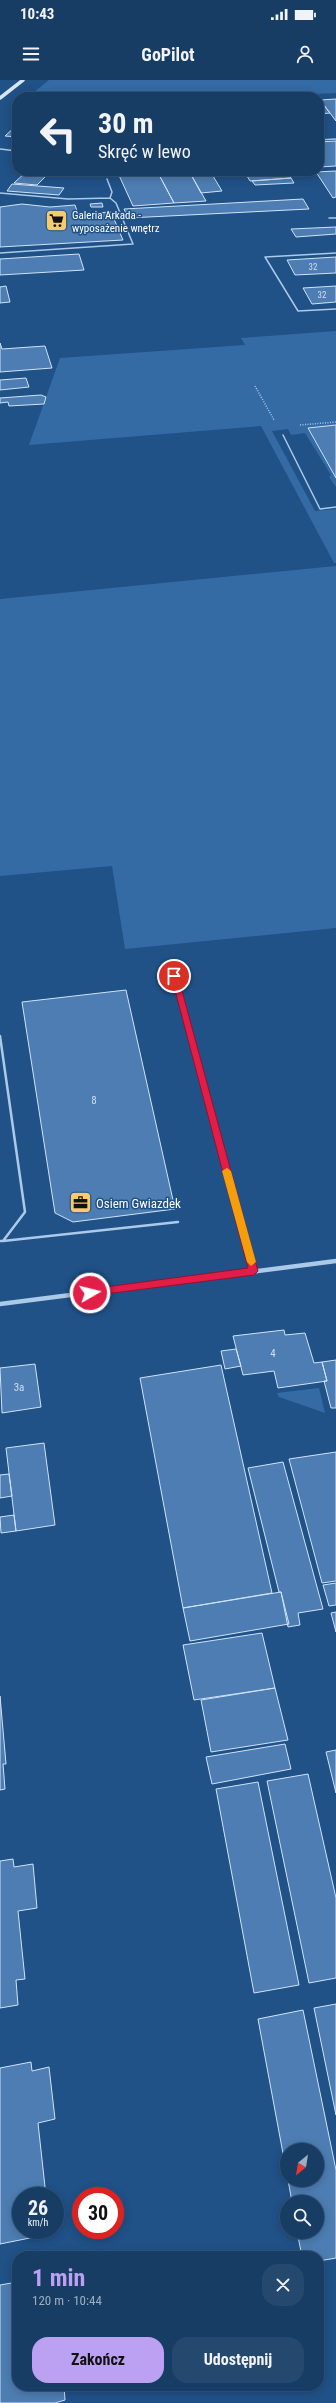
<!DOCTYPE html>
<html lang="pl">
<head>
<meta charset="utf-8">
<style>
	body { margin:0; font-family:"Roboto Condensed",sans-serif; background:#25486e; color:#f1f3f6; height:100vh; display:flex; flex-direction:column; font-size:15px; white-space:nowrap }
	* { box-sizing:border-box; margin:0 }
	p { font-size:13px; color:#9faebf }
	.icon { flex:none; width:22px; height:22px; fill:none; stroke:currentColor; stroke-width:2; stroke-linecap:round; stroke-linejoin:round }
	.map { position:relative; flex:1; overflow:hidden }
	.panel { position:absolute; left:12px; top:2171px; width:312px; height:140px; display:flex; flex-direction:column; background:#183d65; border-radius:16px; box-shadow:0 2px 10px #0003,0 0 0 1px #365679 }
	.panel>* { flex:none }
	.banner { position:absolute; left:12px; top:12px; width:312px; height:84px; border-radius:16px; box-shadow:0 2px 10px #0003,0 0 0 1px #365679; background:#183d65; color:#f1f3f6; overflow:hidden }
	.needle { width:26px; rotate:210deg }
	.fabs { position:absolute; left:280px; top:2063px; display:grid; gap:8px }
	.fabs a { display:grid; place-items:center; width:44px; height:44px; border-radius:50%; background:#183d65; box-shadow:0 2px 10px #0003,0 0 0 1px #365679; font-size:20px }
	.speed { position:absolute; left:12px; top:2107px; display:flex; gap:8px; font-size:20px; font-weight:700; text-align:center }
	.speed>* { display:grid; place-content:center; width:52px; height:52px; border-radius:50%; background:#183d65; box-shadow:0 2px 10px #0003,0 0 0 1px #365679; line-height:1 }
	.speed small { font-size:10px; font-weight:400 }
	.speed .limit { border:6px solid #d22; background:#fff; color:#111 }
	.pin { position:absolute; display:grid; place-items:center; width:34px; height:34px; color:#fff; margin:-17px; border:2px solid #fff; border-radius:50%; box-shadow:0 1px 4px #0007 }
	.me { position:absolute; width:44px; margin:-22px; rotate:82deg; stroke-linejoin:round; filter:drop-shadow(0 0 3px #0008) }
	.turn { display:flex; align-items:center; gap:14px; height:84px; padding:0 20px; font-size:18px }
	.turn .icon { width:52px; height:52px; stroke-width:2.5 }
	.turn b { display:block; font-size:28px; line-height:34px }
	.round { display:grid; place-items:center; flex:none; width:42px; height:42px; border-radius:16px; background:#25486e }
	.head { display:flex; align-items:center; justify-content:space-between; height:68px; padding:0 20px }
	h1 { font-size:24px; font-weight:700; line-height:30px; color:#bca0f2 }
	.action { display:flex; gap:8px; margin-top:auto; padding:8px 20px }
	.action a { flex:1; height:46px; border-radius:16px; background:#bca0f2; color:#111; font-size:16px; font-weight:700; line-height:46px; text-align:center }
	.action a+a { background:#25486e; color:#f1f3f6 }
	.status { display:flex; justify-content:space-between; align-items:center; height:28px; padding:0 20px; background:#183d65; direction:ltr }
	.status svg { height:11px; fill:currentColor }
	header { display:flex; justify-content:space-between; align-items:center; height:52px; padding:0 20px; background:#183d65; font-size:18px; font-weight:700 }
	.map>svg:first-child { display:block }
</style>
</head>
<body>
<div class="status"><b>10:43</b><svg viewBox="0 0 49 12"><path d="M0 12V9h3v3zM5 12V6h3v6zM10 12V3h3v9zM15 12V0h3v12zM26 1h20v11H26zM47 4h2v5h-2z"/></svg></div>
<header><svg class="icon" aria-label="menu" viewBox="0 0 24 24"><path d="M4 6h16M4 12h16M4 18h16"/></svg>GoPilot<svg class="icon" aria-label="person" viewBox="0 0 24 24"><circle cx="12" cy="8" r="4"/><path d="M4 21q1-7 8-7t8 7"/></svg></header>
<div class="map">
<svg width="336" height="2323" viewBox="0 0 336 2323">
	<rect width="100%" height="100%" fill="#205187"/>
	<path fill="#346ba5" d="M49,0h287v13l-90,4h-218z
		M336,251v94l-28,3 28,50v9l-7,-10 2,-2 -26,-42 -14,2 -3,-6 -16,2 43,80 21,-2v54h-2l-73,-137 -232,19 31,-87 185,-13 -4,-7z
		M336,486v362l-211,21 -13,-83 -112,10v-277z
		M319,1308l6,25 -46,-16 -2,-4z"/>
	<path fill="#4d7db2" stroke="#cfe3f8" d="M336,19v22l-16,-21z
		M319,20h1l10,13 -11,1z
		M17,45v12l-12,-1z
		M336,61v25l-17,1v-25z
		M27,91h24l-14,14 -23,-2z
		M117,91h40l17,32 -41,3z
		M157,91h32l17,30 -32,2z
		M189,91h21l12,20 -21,2z
		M210,91h14l3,4 -14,1z
		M244,91h42l5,7 -41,3z
		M336,91v26l-3,1 -17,-26z
		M291,98l3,5 -39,2 -3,-4z
		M12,104l52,4 -5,7 -52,-4z
		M303,119l6,10 -181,9 -4,-9z
		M102,123l1,4h-12l-1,-3z
		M22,124l28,3 25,-2 3,9 33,-2 12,28 -123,7v-40z
		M336,147v7l-40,3 -5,-8z
		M79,174l5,16 -84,5v-16z
		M336,177v16l-41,2 -8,-15z
		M6,206l4,16 -10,1v-16z
		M336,206v16l-24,2 -9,-16z
		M0,263l2,6 43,-3 7,22 -52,4z
		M26,298l3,9 -29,3v-10z
		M41,315l5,2 -2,7 -35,2 -1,-4 -8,1v-5z
		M336,345v53l-28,-50z
		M126,910l49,219 -102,13 -18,-9 -33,-211z
		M284,1250l1,5 20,-2 9,30 8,-1 5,19 -49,7 -4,-17 -31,4 -10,-39z
		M236,1269l5,17 -16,3 -4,-18z
		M336,1280v48h-5l-7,-27h3l-5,-19z
		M35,1284l6,43 -39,6 -2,-45z
		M221,1285l51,228 -89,15 -43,-230z
		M44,1363l11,82 -39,6 -10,-83z
		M336,1372v129l-14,2 -33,-124z
		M283,1382l40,147 -25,4 2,12 -12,2 -7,-35h-2l-31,-124z
		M9,1394l3,22 -12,2v-23z
		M14,1435l2,16 -15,2 -1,-16z
		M336,1503v22l-7,1 -6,-21z
		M281,1512l8,32 -99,17 -7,-33z
		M336,1532v20l-5,-19z
		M262,1553l13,55 -81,12 -11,-55z
		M275,1608l13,52 -77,12 -10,-52z
		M0,1616l6,68h-3l2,25 -5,1z
		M285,1664l6,25 -79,15 -6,-27z
		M336,1670v43l-10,-41z
		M308,1694l28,124v80l-27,5 -42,-202z
		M258,1702l41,203 -45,8 -38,-204z
		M13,1779l1,8 19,-3 4,44 -19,3 7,68 -9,1 2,25 -18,3v-147z
		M336,1924v111l-22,-107z
		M303,1930l33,160v88l-17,3v-5h-17l-5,-24h20v-30h-25l-4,-22h29v-30h-30v25l-29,-156z
		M31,1982l1,9 17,-4 6,52 -17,4 8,73h-25v34h19v6l-40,8v-176z
		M17,2202v104h47l1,14 -10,3h-55v-118z"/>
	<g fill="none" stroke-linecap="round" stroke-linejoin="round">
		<path stroke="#abcaea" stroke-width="1.5" stroke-dasharray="1 1.5" stroke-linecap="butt" d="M255,306l19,34
			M300,345l36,-3"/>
		<path stroke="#abcaea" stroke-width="1.5" d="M319,60l17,-1
			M0,69l17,2
			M107,99l5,13 -2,6
			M0,113l68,6 42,-1 6,5 17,41 -133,9
			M329,138h7
			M336,173l-71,4 33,54 38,-2
			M283,355l37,74 16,-2"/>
		<path stroke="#abcaea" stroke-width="2.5" d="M174,896l73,271
			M0,956l25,176 -22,29h-3
			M3,1161l175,-19"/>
		<path stroke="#abcaea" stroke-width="3.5" d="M247,1166l7,25"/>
		<path stroke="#abcaea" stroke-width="4.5" d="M0,1224l336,-43"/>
		<path stroke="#d6e6f8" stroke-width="3.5" d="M0,18l23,-18"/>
	</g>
	<path fill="#e11d48" stroke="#92132f" d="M171,895l7,1 80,295 -4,4 -164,21 -5,-3 5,-4 158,-21z"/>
	<path fill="#f59e0b" d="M227,1088l4,3 25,91 -5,4 -4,-4 -25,-91z"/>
	<defs>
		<symbol id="supermarket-square" viewBox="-11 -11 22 22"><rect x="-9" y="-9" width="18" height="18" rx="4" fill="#f7ca6c" stroke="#205187"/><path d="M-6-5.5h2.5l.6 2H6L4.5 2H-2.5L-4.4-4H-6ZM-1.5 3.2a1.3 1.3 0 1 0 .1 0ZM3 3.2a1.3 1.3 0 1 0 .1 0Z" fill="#111"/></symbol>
		<symbol id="office-square" viewBox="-11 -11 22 22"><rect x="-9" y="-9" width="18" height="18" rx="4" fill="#f7ca6c" stroke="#205187"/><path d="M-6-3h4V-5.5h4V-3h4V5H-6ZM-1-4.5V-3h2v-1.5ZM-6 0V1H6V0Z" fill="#111"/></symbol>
	</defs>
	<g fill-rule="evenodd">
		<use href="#supermarket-square" x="44" y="128" width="25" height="25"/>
		<use href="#office-square" x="68" y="1110" width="25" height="25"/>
	</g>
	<g text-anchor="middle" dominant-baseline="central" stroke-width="3" stroke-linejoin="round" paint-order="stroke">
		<g font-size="9" fill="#d2deec">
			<text x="313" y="187">32</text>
			<text x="322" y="215">32</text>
		</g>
		<g font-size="11" fill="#fff" stroke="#205187" text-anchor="start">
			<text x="72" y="135">Galeria Arkada -<tspan x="72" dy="13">wyposażenie wnętrz</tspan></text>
		</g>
		<g font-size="11" fill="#d2deec">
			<text x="94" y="1020">8</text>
			<text x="273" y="1273">4</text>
			<text x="19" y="1307">3a</text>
		</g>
		<g font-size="13" fill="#fff" stroke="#205187" text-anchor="start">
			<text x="96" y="1123">Osiem Gwiazdek</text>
		</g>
	</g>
</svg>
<div class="fabs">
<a><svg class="needle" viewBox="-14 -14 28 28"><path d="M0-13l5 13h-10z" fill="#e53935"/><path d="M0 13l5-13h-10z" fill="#9faebf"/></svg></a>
<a><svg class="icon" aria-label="search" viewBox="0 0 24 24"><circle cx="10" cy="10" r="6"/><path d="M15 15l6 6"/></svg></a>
</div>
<div class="speed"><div>26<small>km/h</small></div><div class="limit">30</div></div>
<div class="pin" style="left:174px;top:896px;background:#d93025"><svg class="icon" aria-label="arrive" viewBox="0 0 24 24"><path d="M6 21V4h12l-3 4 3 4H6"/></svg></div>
<svg class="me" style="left:90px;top:1213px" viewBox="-20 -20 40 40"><circle r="17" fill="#e11d48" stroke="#fff" stroke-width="3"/><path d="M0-11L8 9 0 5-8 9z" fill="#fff"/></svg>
<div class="banner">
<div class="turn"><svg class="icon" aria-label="left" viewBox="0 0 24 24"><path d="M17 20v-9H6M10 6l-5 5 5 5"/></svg><div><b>30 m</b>Skręć w lewo</div></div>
</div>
<section class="panel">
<div class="head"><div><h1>1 min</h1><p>120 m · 10:44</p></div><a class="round"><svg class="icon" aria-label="close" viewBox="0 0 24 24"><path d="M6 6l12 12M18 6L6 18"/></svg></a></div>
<div class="action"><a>Zakończ</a><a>Udostępnij</a></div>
</section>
</div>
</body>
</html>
